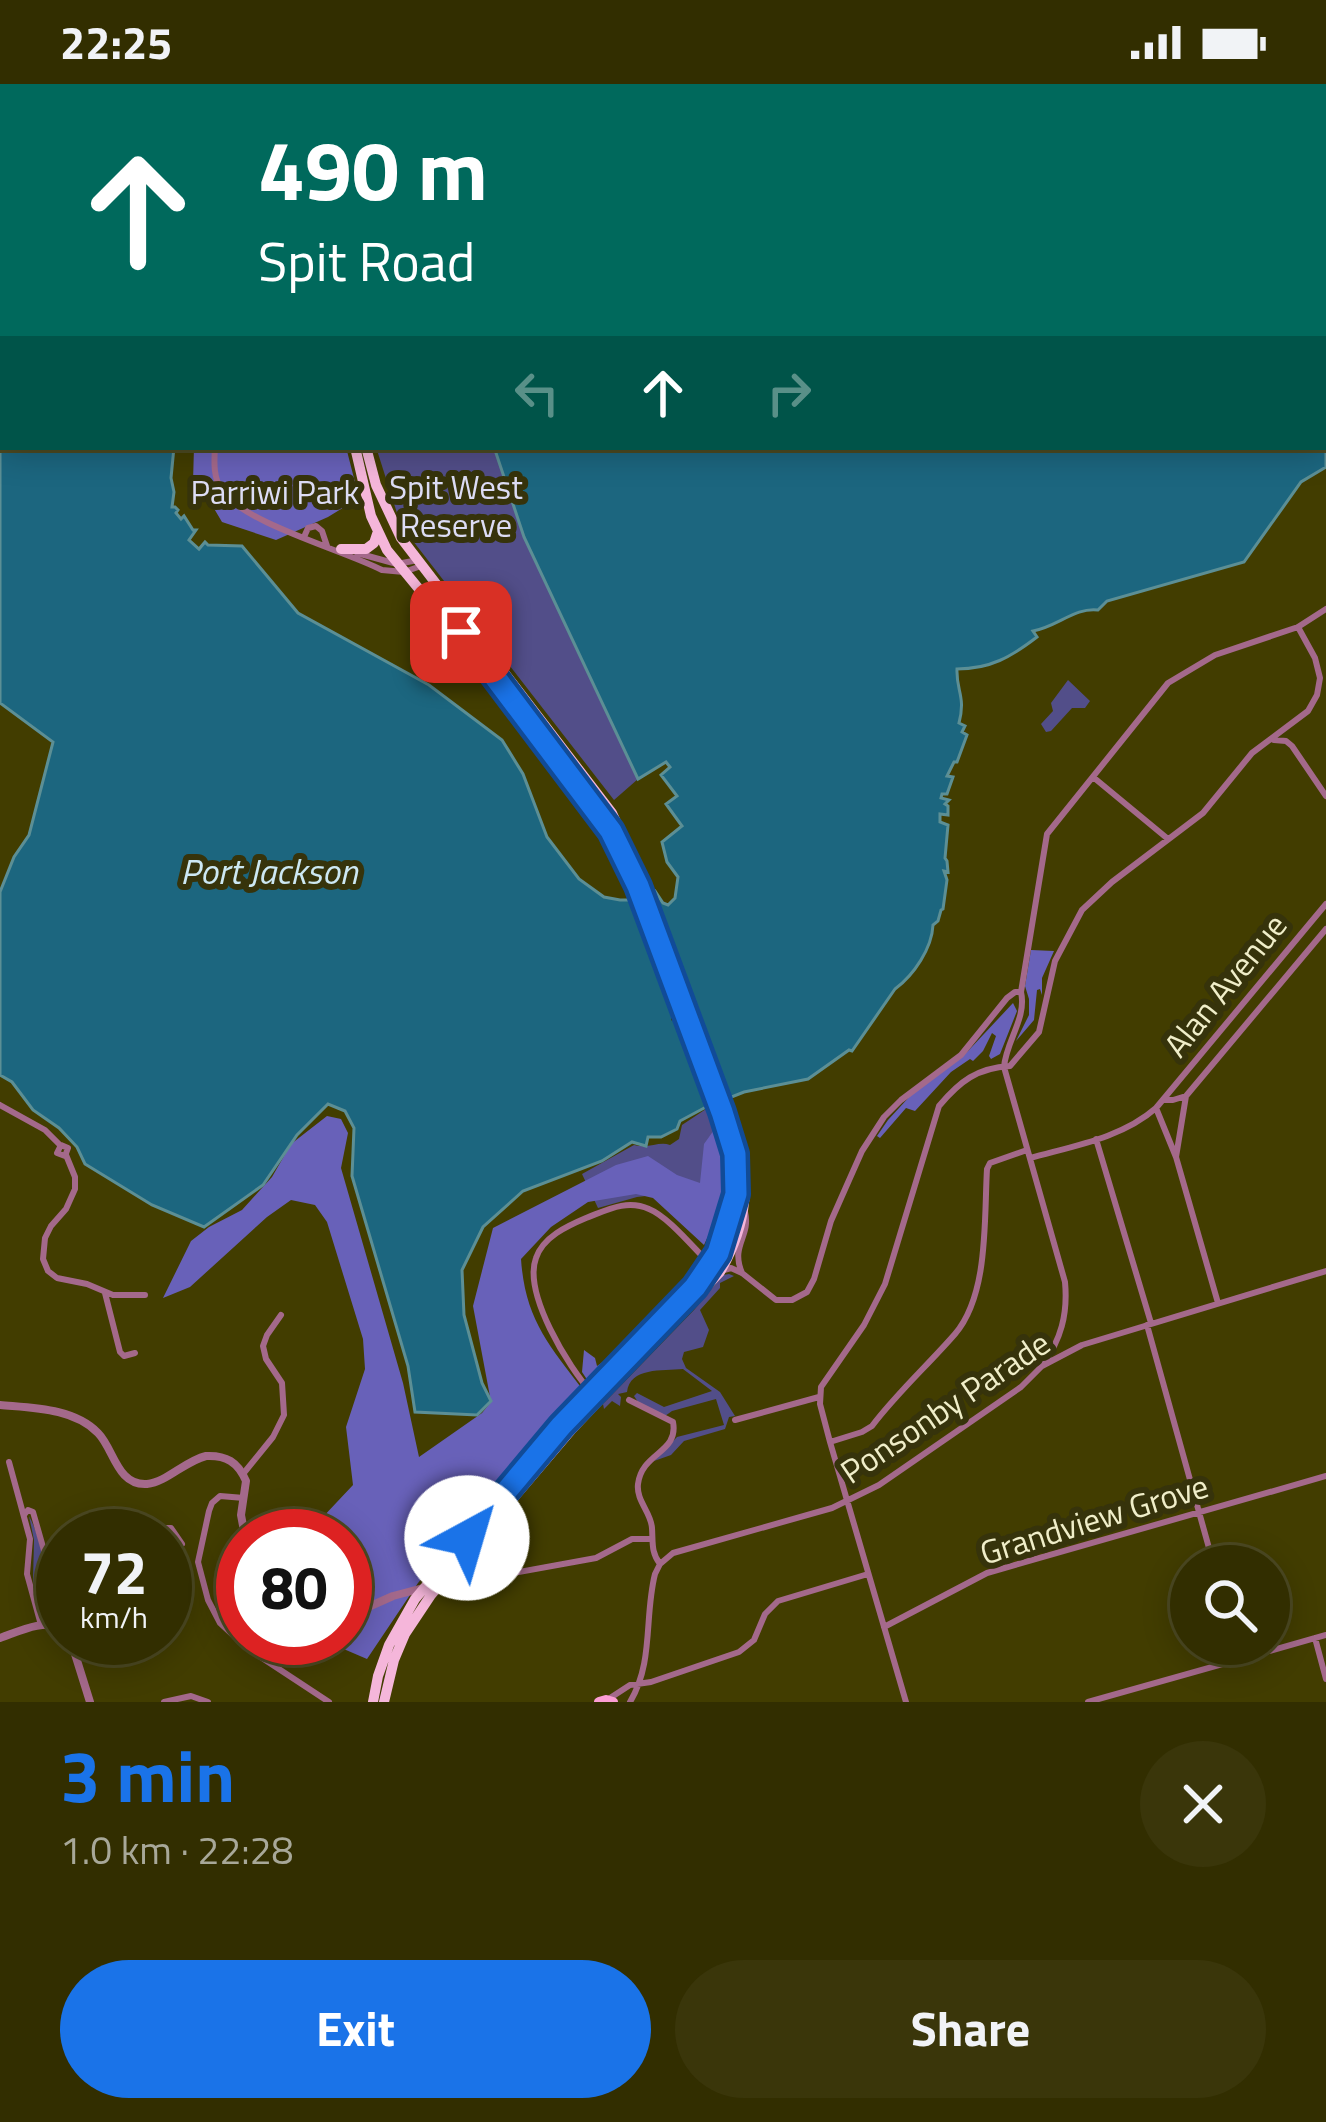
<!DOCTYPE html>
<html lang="en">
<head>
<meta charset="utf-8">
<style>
	body { margin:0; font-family:"Titillium Web",sans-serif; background:#3a360a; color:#f1f3f6; height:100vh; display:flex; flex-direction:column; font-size:45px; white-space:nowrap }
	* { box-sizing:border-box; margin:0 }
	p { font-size:39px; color:#a8a899 }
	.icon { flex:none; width:66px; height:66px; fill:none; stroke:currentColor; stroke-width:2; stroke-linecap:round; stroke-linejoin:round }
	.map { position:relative; height:1618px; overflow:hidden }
	.drawer { display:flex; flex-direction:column; background:#322e00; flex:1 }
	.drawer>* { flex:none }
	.top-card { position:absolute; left:0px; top:0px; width:1326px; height:366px; box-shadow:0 6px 30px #0003,0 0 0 3px #4d4a22; background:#00695c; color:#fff; overflow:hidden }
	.fabs { position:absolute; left:1170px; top:1461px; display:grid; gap:24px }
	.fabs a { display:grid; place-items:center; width:120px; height:120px; border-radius:50%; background:#322e00; box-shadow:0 6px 30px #0003,0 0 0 3px #4d4a22; font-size:60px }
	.speed { position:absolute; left:36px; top:1425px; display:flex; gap:24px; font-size:60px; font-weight:700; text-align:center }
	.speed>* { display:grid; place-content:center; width:156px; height:156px; border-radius:50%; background:#322e00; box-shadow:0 6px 30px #0003,0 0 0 3px #4d4a22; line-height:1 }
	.speed small { font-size:30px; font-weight:400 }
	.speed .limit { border:18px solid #d22; background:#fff; color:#111 }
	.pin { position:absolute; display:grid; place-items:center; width:102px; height:102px; color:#fff; margin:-51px; border-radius:24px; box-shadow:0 6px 18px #0006 }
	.me { position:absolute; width:132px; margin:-66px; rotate:39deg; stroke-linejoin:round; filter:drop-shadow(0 0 9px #0008) }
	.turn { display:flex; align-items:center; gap:42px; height:252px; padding:0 60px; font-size:54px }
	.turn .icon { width:156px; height:156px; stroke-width:2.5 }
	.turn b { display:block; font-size:84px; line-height:102px }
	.lanes { display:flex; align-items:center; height:114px; padding:0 60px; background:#0003; justify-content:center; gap:60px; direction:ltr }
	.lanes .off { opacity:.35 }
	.round { display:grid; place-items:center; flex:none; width:126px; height:126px; border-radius:63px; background:#3a360a }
	.head { display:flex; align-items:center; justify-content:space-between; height:204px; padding:0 60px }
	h1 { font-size:72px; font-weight:700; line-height:90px; color:#1a73e8 }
	.cta { display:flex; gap:24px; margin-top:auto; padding:24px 60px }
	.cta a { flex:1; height:138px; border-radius:72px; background:#1a73e8; color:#fff; font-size:48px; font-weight:700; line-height:138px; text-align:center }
	.cta a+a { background:#3a360a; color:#f1f3f6 }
	.status { display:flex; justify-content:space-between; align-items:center; height:84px; padding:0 60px; background:#322e00; direction:ltr }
	.status svg { height:33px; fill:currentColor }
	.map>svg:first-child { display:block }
</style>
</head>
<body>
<div class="status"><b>22:25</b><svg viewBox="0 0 49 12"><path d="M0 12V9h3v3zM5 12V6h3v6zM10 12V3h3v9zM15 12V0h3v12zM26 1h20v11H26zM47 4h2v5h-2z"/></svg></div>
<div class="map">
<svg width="1326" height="1618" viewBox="0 0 1326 1618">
	<rect width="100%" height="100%" fill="#423d00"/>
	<path fill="#524e89" d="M376,363h118l30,90 113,238 1,4 -24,21 -201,-259 -16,-28z
		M1068,596l22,21 -5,7h-13l-21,23 -5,1 -5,-8 12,-13 -2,-8z
		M709,1023l14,27 7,52 -93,11 -39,11 -16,-34 52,-29c15,4 25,-4 36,0l9,-6 3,-14z
		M729,1190l5,2 -14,7v5l-20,22 9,20 -6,17 -19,5 -2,7 4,9 34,24 15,24 -6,1 -4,12 -41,12 -13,14 -17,6 23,-24 47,-12 -8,-26 -44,12 -7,5 -27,-14 -4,-6 3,-3 27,14 48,-16 -29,-22c-21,2 -53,-2 -56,23l-9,2 3,3 -1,9 -8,-5 -8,8 -1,-5 91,-94 29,-35z
		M29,1432c14,25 14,60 34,82v20l-8,-3 -12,2 -10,-36 1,-41z"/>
	<path fill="#6861b9" d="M194,363h152l13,51 -31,19 -52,23 -54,-18 -16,-27 -13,-13z
		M1031,866l23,1 -12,27v17l-2,-6 -3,1 -3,30 -18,21 13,-26v-16l-4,-13z
		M1013,919l4,8 -17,43 -9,5 -2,-3 7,-20 -4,-3 -9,18 -10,10 -3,-2 -19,13 -36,39 -9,-3 -26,30 -3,-2 11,-16 23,-25 57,-44z
		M327,1032l14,3 7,14 -7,35 62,215 16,74 63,-44 9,-11 -18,-96 20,-78 123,-63 32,-9 29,19 23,8 4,-39 10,-14c4,12 11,26 11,38 2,26 -10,54 -21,77l-51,-47 -17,-4 -48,8 -37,25 -30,32c4,59 27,85 62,131l-165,193 -51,76 -35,-15 3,-6h10v-20l11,-22 -11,-4v-56h-40l48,-51 -7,-58 19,-58 -2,-30 -36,-117 -12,-17 -24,-5 -24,17 -77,70 -27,11 28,-57 18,-14 33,-17 30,-33 19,-33z
		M699,1185l4,4 -111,114 -10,-15 2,-22 11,8 2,8 30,-21z"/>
	<path fill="#1c667f" stroke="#5c8f95" stroke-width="3" d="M0,0h143l4,3h-144v360h171l-3,31 3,14 -2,15h3l3,3 -2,3 5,6 3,-3 9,14h3l-7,10 10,9 6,-7 3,3 34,1 56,67 131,72 73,55 21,34 24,63 32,42 25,18 16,3h17l18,-9 8,12 5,2 7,-7 3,-21 -11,-15 -5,-20 20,-16 -16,-22 11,-8 -16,-21 9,-8 -4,-5 -28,17 -114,-242 -30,-90h829v-360h-288l5,-3h286v383l-25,15 -57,80 -137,39 -9,9c-23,-3 -41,17 -65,21l4,6c-26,20 -47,32 -80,32 -1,22 9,27 2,54l6,3 -3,6 5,3 -10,27h-3l-7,14 6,1 -6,17h-5l-1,4 8,2 -4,4 3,2v9l-8,-1v8l8,3 -3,33 2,3 1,11 -4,-1 3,9 -4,29 -2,1 -3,11 -5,4c-1,23 -19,50 -38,64l-43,62 -3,-1 -41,29 -64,13 -38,15 -26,14 -3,8 -16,8h-13l-2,9 -14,-4 -30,19 -79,30 -40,36 -21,43 2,45 18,68 9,18 -14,14 -62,-3 -7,-46 -56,-190 2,-48 -9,-17 -17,-7 -31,31 -34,50 -59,42 -52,-22 -67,-41 -8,-17 -18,-19 -26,-18 -21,-28 -12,-7v-183l14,-35 15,-22 24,-93 -53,-39z"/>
	<path fill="#423d00" d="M651,802l82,217 -19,7 -32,-87 -5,1 -6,-4 1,-8 5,-2 -43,-117z"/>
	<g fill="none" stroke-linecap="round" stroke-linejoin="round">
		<path stroke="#a4698b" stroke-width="6" d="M227,0l1,3
			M319,0v3
			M908,3l8,-3
			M215,363c-1,15 -2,32 8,45 24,32 120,58 159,78l22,2 17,-6
			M304,453l4,-9 8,-2 6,5 5,15
			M357,469l40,11 21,-4
			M1274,656l12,1 6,5 34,50
			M1093,693l75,62
			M585,725l27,40
			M1164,1016h9l13,-4
			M0,1021l45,25 15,15
			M1156,1024l20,49 42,146
			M1096,1055l55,184
			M61,1061l7,3 -3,8 -8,-3z
			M66,1071l9,22v12l-9,20 -15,17 -6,12 -2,21 5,12 9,7 30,6 26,11h32
			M1176,1073l10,-61 140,-167
			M1030,1074c43,-12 92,-20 126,-50l170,-204
			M724,1186l7,-2 11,5 34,27h16l15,-8 7,-13 17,-58 15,-34 16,-36 22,-34 17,-17 60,-45 46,-57 8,-6h6
			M742,1189c-12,-28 9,-36 3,-61
			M105,1209l15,59 4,4 11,-3
			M1147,1241l67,241
			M1042,1282c19,-26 26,-52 23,-84l-61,-215c2,-26 23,-49 17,-75l26,-158 121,-151 47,-28 83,-28 28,-18
			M592,1309c-24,-26 -69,-100 -56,-135 7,-21 31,-32 50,-40 21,-8 41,-19 63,-9 20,8 46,41 63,57
			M629,1316l44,22c6,31 -31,30 -35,62 -2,17 13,28 14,44 1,15 -1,24 8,36
			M735,1336l84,-23
			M830,1358l32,-10 10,-6c25,-33 56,-61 83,-92 34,-40 29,-115 32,-165l3,-6 37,-13
			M9,1378l21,77 -3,35 14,51
			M243,1390l30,-37 11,-22 -2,-32 -16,-24 -3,-13 4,-11 14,-20
			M244,1414l-24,-2 -8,7 -3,8 -11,51 10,38 12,23 27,25 82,54
			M24,1431l4,-5 5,2 18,63 12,17
			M162,1450l4,-6h5l11,16
			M165,1490l20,-6
			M458,1508l39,-16 99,-18 36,-19h18
			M884,1543l103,-54 339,-97
			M1315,1554l11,41
			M607,1616l23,-15 21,-3 88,-30 15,-12 11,-26 13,-13 90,-27
			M164,1618l27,-6 17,6
			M630,1618c24,-40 14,-85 25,-128l5,-10 13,-11 159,-45 47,-23 142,-98 21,-21 40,-21 244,-74
			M906,1618l-76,-260 -10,-38 1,-17 43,-62 21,-41 54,-178c21,-25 38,-38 71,-40l29,-34 16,-71 27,-51 30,-28 91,-69 49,-60 56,-42 9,-16 3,-17 -5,-20 -17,-31
			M1088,1618l238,-67"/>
		<path stroke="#a4698b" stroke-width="8" d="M712,0l2,3
			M431,3l2,-3
			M771,3l1,-3
			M0,1321c32,3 74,3 98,28 16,16 19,53 49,51 20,-2 38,-23 59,-28 20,-1 32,6 40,25l-5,34 4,21
			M345,1528h12l36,-16 30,-8
			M0,1554c20,-7 43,-19 63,-10
			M70,1554l20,64"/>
		<path stroke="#fc9dd4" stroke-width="10" d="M599,1618l7,-2 7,2"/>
		<path stroke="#f5b6da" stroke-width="10" d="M395,3v-3
			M406,3l1,-3
			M355,363l16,69 16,34 32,39 42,43 119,156 31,43 27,55 84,226 15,55 -1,27 -12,45 -12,27 -17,21 -134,139 -146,173 -26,46 -11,31 -5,26
			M366,363l10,38 25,53 211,275 30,65
			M341,465h25l8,-6 3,-9
			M659,840l29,78
			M384,1618l10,-42 11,-26 26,-39 141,-166 148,-157c28,-48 32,-94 14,-146"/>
	</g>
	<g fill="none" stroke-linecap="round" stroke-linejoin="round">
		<defs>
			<path id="route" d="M461,548l150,199 27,55 84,226 13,42 1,40 -18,59 -23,34 -134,139 -94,112"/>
		</defs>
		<use href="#route" stroke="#114b97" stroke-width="30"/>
		<use href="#route" stroke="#1a73e8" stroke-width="21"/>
	</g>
	<g text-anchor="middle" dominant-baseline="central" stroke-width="12" stroke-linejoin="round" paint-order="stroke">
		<g font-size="33" fill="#ddddf5" stroke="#36330b">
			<text x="456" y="403">Spit West<tspan x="456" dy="38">Reserve</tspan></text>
			<text x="275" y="408">Parriwi Park</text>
		</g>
		<g font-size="33" fill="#f0eec9" stroke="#36330b">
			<text transform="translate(1225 901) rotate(-51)">Alan Avenue</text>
			<text transform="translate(945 1323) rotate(-34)">Ponsonby Parade</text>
			<text transform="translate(1094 1435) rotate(-17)">Grandview Grove</text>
		</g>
		<g font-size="36" font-style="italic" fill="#cde8f3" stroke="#36330b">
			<text x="269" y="786">Port Jackson</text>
		</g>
	</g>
</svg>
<div class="fabs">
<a><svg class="icon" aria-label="search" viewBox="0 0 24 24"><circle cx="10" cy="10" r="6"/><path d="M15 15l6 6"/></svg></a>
</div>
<div class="speed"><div>72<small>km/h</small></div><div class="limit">80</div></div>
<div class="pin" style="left:461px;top:548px;background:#d93025"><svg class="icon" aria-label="arrive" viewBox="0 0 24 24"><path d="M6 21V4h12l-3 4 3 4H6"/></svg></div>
<svg class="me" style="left:467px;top:1454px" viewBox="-20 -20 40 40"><circle r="19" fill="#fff"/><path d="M0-13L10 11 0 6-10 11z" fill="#1a73e8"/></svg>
<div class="top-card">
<div class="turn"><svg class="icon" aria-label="ahead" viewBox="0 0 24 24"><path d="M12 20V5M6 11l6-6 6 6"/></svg><div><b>490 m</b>Spit Road</div></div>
<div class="lanes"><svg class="icon off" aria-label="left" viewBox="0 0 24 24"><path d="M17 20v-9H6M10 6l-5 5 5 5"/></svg><svg class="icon" aria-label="ahead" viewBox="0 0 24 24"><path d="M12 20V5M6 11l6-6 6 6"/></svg><svg class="icon off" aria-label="right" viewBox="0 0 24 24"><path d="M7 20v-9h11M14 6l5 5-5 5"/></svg></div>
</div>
</div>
<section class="drawer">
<div class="head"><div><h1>3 min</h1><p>1.0 km · 22:28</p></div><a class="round"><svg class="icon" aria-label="close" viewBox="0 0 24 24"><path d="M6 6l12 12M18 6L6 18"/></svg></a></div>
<div class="cta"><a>Exit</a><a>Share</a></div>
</section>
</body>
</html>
